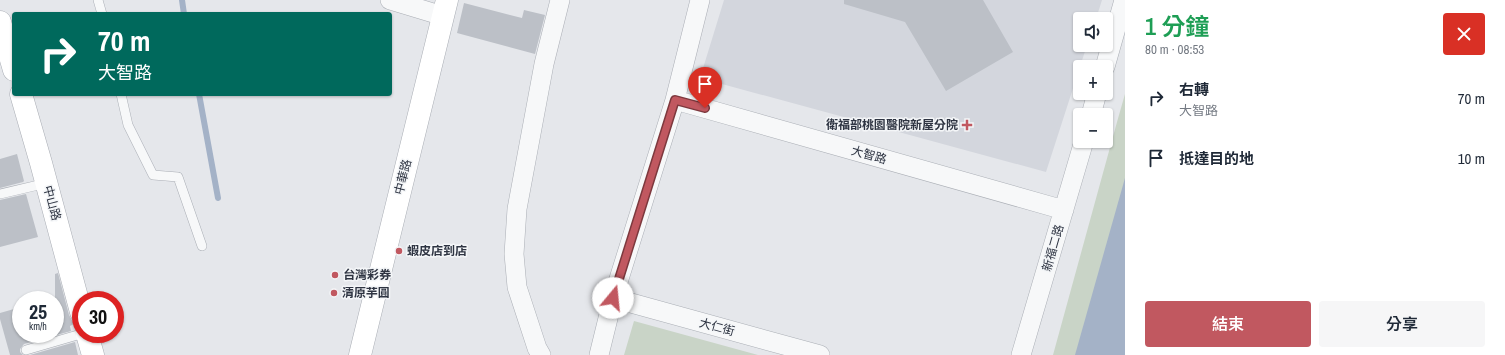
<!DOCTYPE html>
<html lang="zh-TW">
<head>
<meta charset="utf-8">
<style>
	body { margin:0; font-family:"Archivo Narrow","Noto Sans TC",sans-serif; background:#f6f6f7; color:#1f2937; height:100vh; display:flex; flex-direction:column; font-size:15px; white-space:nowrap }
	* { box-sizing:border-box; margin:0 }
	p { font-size:13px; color:#747a83 }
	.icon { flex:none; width:22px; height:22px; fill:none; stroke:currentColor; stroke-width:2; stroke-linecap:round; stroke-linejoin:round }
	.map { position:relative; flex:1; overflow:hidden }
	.sheet { display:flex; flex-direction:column; background:#fff; width:380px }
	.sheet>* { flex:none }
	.hud { position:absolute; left:12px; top:12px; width:380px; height:84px; border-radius:4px; box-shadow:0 1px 3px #0004; background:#00695c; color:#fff; overflow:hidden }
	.fabs { position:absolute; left:1073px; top:12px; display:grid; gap:8px }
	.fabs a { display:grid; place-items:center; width:40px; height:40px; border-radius:4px; background:#fff; box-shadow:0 1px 3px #0004; font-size:20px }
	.speed { position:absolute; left:12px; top:291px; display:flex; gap:8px; font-size:20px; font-weight:700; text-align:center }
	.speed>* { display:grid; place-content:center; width:52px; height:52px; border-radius:50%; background:#fff; box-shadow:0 1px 3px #0004; line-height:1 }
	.speed small { font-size:10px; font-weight:400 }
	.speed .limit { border:6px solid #d22; background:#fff; color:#111 }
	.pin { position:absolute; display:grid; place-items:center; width:34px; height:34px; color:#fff; margin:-41px -17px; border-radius:50% 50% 50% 0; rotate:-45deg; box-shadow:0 0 4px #0007 }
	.pin .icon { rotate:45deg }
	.me { position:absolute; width:44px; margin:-22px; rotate:17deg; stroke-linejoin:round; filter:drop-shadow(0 0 3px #0008) }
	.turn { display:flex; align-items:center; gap:14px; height:84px; padding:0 20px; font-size:18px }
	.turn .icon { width:52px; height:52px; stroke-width:2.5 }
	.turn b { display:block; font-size:28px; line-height:34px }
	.round { display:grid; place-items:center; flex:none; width:42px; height:42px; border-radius:4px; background:#f6f6f7 }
	.headline { display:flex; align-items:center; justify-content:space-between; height:68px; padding:0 20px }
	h1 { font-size:24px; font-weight:600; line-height:30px; color:#1e9e55 }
	.action { display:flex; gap:8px; margin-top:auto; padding:8px 20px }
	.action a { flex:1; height:46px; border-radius:4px; background:#c15860; color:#fff; font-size:16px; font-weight:600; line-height:46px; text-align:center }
	.action a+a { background:#f6f6f7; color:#1f2937 }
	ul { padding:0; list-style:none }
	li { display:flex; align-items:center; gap:12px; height:60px; padding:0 20px }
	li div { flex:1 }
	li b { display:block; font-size:15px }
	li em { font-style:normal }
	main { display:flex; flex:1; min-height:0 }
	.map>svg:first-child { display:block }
</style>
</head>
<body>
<main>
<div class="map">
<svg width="1125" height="355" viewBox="0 0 1125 355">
	<rect width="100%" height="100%" fill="#e5e7eb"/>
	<path fill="#d3d6dd" d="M724,0h378l-6,19h-16v26h7l-41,127 -346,-94z"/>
	<path fill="#c9d4c7" d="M1125,94v261h-72l64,-233z
		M634,321l124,34h-134z"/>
	<path fill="#a4b2c7" d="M1125,178v177h-50z"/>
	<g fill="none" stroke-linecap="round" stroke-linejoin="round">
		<path stroke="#a4b2c7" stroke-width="6" d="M182,0l2,14
			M199,94l19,104"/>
	</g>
	<path fill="#bcc0c7" d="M844,0h139l30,52 -67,39 -41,-69 -61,-18z
		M464,3l58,15 2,-8 21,5 -10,39 -78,-21z
		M17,154l7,27 -1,1 -23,6v-29z
		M26,194l12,43 -38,10v-47z
		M58,273l11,42 5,9 -4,2 1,5 -47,13 -4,5v3l3,3h-13l-10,-36v-6l21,-6v27h34v-60z
		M75,342l3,13h-48z"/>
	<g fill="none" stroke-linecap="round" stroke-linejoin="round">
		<defs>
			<path id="lane" d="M98,0l4,14
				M121,94l7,31 25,50 25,2 24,69
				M0,194l47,-11
				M26,350l55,-16"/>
			<path id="street" d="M390,0l53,16
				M1105,67l19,-67
				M675,100l389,110
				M1091,115l6,-22
				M613,298l207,57
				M541,355l-4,-7 -20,-61 -3,-33 3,-45 27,-145 16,-64
				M599,355l14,-57 62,-198 25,-100
				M1021,355l63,-214"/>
			<path id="secondary" d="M0,22l14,48
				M21,94l20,69 40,149
				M87,334l6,21
				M360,355l87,-355"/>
		</defs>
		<use href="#lane" stroke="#aaaeb5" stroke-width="10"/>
		<use href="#street" stroke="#aaaeb5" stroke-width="20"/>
		<use href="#secondary" stroke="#aaaeb5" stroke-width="23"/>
		<use href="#lane" stroke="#f7f8f9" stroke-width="9"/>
		<use href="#street" stroke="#f7f8f9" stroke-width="19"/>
		<use href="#secondary" stroke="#fff" stroke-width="22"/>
	</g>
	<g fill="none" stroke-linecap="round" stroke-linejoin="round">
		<defs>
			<path id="route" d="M613,298l62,-198 30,8"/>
		</defs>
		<use href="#route" stroke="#7d393e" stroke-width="10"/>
		<use href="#route" stroke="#c15860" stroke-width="7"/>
	</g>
	<g fill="#c15860" stroke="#f4f6f8" stroke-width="1.5">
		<path d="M965 119h4v4h4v4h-4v4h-4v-4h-4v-4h4z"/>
		<circle cx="399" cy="251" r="4"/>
		<circle cx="335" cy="275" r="4"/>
		<circle cx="334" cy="293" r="4"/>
	</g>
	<g text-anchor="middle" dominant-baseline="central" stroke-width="3" stroke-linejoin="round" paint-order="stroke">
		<g font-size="12" font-weight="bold" fill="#2e3442" stroke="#f4f6f8" text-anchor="start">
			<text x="958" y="125" text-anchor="end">衛福部桃園醫院新屋分院</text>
			<text x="407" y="251">蝦皮店到店</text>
			<text x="343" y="275">台灣彩券</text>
			<text x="342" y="293">清原芋圓</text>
		</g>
		<g font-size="12" fill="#2e3442" stroke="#f4f6f8">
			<text transform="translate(869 155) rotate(16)">大智路</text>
			<text transform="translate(403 177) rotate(-76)">中華路</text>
			<text transform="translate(52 203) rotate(75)">中山路</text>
			<text transform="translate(1053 248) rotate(-74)">新福二路</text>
			<text transform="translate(717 327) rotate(15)">大仁街</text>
		</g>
	</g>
</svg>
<div class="fabs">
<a><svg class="icon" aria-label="sound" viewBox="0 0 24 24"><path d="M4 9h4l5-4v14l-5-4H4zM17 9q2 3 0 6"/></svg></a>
<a>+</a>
<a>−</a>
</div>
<div class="speed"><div>25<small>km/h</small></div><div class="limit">30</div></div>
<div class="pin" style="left:705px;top:108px;background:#d93025"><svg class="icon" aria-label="arrive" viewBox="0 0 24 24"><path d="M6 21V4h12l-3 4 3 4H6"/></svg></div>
<svg class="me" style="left:613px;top:298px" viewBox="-20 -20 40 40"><circle r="19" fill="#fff"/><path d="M0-13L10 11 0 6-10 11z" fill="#c15860"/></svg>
<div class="hud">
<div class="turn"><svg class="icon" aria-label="right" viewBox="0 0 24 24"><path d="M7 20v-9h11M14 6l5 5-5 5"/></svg><div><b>70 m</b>大智路</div></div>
</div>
</div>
<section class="sheet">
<div class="headline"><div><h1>1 分鐘</h1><p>80 m · 08:53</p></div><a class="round" style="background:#d93025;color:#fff"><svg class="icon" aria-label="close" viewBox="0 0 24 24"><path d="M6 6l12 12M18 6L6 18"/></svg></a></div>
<ul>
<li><svg class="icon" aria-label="right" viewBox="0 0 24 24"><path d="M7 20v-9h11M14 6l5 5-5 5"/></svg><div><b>右轉</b><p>大智路</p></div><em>70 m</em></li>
<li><svg class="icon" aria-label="arrive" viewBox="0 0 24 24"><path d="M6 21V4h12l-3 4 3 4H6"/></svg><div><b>抵達目的地</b></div><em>10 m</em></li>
</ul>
<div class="action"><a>結束</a><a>分享</a></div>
</section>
</main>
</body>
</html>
